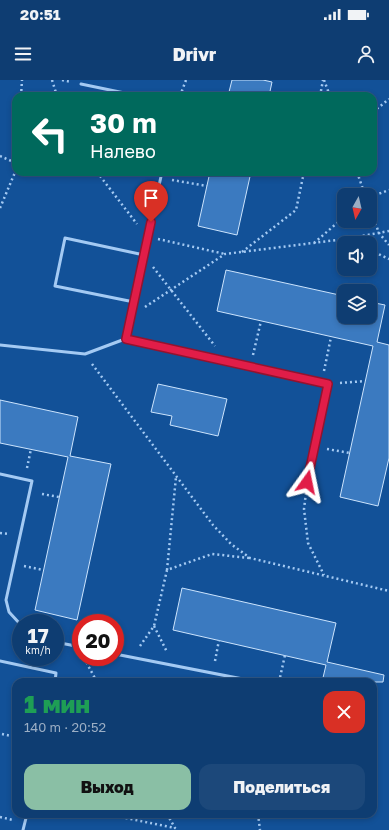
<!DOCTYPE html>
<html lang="ru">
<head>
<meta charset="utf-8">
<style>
	body { margin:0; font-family:"Golos Text",sans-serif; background:#1c487a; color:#f1f3f6; height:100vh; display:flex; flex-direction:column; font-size:15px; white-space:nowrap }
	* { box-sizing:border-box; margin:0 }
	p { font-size:13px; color:#9baec4 }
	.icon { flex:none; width:22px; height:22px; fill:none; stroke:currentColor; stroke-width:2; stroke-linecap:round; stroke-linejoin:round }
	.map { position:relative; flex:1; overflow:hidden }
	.details { position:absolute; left:12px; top:598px; width:365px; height:140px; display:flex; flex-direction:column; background:#0e3d72; border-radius:12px; box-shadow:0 2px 6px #0003,0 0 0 1px #2e5684 }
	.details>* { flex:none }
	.banner { position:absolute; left:12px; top:12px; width:365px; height:84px; border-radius:12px; box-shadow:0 2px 6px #0003,0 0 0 1px #2e5684; background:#00695c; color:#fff; overflow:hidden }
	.needle { width:26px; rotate:188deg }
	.buttons { position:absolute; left:337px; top:108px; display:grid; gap:8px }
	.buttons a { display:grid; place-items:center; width:40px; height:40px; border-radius:8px; background:#0e3d72; box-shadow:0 2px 6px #0003,0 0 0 1px #2e5684; font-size:20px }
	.speed { position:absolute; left:12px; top:534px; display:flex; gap:8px; font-size:20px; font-weight:700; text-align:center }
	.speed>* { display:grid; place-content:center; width:52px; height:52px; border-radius:50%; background:#0e3d72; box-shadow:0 2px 6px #0003,0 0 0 1px #2e5684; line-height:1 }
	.speed small { font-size:10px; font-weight:400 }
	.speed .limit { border:6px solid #d22; background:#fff; color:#111 }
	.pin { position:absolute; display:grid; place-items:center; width:34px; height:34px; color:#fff; margin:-41px -17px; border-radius:50% 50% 50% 0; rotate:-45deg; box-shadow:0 0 4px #0007 }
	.pin .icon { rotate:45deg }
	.me { position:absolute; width:44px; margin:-22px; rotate:12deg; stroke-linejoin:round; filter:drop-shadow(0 0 3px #0008) }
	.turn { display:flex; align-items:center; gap:14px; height:84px; padding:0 12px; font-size:18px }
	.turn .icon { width:52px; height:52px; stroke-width:2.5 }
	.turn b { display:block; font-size:28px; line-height:34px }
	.round { display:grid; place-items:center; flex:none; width:42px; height:42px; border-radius:12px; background:#1c487a }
	.overview { display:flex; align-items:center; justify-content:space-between; height:68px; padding:0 12px }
	h1 { font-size:24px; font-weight:800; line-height:30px; color:#1e9e55 }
	.button { display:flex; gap:8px; margin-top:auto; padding:8px 12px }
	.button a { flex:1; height:46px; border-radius:12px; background:#8abfa5; color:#111; font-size:16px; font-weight:800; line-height:46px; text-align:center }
	.button a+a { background:#1c487a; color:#f1f3f6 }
	.status { display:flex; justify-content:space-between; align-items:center; height:28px; padding:0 20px; background:#0e3d72; direction:ltr }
	.status svg { height:11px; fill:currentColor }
	header { display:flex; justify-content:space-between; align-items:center; height:52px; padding:0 12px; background:#0e3d72; font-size:18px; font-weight:800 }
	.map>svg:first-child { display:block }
</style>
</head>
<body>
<div class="status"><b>20:51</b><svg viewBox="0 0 49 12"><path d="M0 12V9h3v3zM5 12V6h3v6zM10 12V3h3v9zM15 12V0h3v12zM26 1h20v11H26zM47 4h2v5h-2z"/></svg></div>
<header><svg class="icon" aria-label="menu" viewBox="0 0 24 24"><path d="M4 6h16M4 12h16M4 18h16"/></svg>Drivr<svg class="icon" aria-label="person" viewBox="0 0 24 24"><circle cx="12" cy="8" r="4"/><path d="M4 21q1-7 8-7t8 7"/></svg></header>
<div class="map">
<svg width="389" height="750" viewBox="0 0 389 750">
	<rect width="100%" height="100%" fill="#125198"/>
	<path fill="#3b7ac0" stroke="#cce4fd" d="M232,0h31l9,2 -3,14h-41z
		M210,92h41l-14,63 -39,-9z
		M226,190l118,26v21h26v-15l15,3 -8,37 12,3v113l-11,48 -38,-9 33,-151 -156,-35z
		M158,304l69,15 -9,37 -48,-11 2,-9 -21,-4z
		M0,320l78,17 -8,39 41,8 -34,156 -42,-10 33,-153 -68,-14z
		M182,508l154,35 -9,39 57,13 -1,7h-61l4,-17 -153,-35z"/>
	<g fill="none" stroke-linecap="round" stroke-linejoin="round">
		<path stroke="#a4caf3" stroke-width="2.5" stroke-dasharray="2 3" stroke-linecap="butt" d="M52,0l5,16
			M62,0l9,2
			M324,0l6,16
			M21,16l1,-16
			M180,16l6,-16
			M320,16l3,-16
			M373,32l16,-13
			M0,76l16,7
			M97,92l40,52
			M357,92l8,23
			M172,100l35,6
			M370,117l19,-7
			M0,128l16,-38
			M370,129l9,24 10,12
			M158,159l67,15
			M345,159l9,4
			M314,163l30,-26
			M370,170l19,9
			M242,172l54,-42 8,-38
			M153,187l62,79
			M145,227l80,-53 120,-15 44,-8
			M253,275l8,-34
			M92,284l121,161 18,19 19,14 139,33
			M324,291l7,-34
			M340,303l25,-2
			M327,369l23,4
			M27,388l4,-19
			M306,413l-2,16 4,34 16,32
			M42,414l17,3
			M0,453l9,1
			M24,486l19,4
			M167,490l9,-93
			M154,546l13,26
			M140,566l14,-20 13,-56 45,-16 37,4
			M84,578l13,24
			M215,581l4,-21
			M279,602l6,-27
			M2,654l14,3
			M106,734l69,14
			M167,734l8,14 3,2
			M258,734l2,16
			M0,737l13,3"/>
		<path stroke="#a4caf3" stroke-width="3" d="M81,4l58,12
			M134,222l-79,-16 10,-48 79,17
			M125,259l37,-167
			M0,265l85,9 40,-15 203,45 -21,98
			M0,394l32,7 -26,119 3,12 12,13
			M55,562l26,5
			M115,574l143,28
			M0,581l56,12 -1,9
			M23,750l4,-16"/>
	</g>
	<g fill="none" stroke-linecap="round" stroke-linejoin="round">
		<defs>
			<path id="route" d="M151,142l-25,117 202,45 -21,98"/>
		</defs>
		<use href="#route" stroke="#92132f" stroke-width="10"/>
		<use href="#route" stroke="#e11d48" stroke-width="7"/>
	</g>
</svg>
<div class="buttons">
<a><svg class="needle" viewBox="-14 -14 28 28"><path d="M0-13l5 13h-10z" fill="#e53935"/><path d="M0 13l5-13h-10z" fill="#9baec4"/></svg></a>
<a><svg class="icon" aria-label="sound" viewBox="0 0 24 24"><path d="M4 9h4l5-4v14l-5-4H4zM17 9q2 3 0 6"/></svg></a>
<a><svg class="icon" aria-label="layers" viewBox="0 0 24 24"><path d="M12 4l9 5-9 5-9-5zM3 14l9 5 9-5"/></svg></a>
</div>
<div class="speed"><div>17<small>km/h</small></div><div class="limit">20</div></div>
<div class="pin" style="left:151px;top:142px;background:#d93025"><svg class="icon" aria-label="arrive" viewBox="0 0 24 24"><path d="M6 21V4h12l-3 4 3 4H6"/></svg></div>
<svg class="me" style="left:307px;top:402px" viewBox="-20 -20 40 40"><path d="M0-17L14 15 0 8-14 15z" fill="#e11d48" stroke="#fff" stroke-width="4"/></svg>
<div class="banner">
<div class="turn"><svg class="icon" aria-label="left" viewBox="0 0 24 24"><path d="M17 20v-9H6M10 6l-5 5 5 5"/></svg><div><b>30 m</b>Налево</div></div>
</div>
<section class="details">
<div class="overview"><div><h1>1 мин</h1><p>140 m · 20:52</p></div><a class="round" style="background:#d93025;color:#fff"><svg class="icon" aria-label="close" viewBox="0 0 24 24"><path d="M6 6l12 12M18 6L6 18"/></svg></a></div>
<div class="button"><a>Выход</a><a>Поделиться</a></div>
</section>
</div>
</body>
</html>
